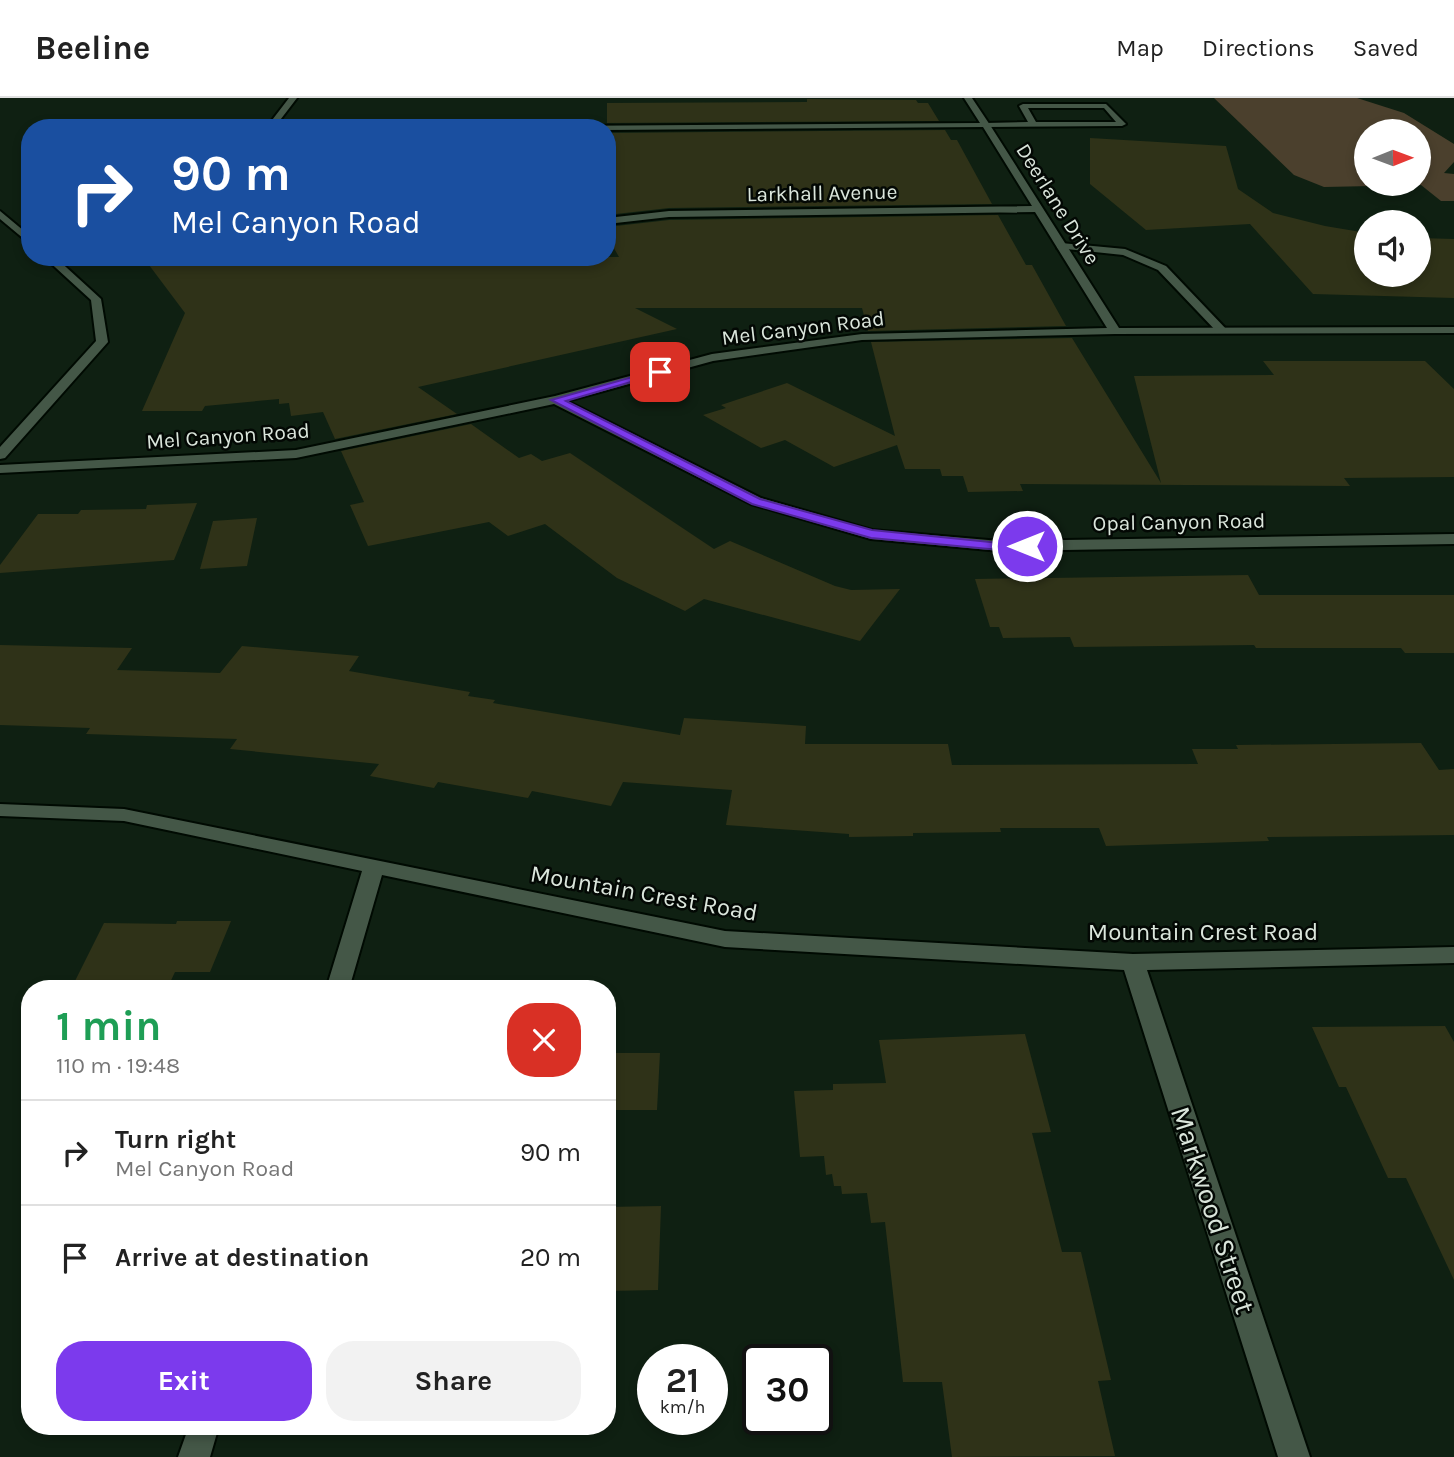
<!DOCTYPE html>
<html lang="en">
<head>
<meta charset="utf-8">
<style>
	body { margin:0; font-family:Karla,sans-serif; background:#f2f2f2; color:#222; height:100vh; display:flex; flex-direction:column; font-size:26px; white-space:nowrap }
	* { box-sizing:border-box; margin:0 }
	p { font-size:23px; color:#767676 }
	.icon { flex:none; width:38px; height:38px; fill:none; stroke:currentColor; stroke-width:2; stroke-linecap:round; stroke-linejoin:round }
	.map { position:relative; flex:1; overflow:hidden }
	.panel { position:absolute; left:21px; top:882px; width:595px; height:455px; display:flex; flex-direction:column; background:#fff; border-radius:28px; box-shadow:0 4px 10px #0003 }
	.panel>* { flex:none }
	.hud { position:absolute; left:21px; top:21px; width:595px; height:147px; border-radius:28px; box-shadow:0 4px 10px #0003; background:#1a4fa0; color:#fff; overflow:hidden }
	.needle { width:46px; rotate:89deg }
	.fabs { position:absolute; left:1354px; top:21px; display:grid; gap:14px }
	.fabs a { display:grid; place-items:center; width:77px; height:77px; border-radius:50%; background:#fff; box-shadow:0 4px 10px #0003; font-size:35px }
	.speed { position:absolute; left:637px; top:1246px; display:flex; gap:14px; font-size:35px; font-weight:700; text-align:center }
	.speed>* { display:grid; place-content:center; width:91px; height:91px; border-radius:50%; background:#fff; box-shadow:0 4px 10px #0003; line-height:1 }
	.speed small { font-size:18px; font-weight:400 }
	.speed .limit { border:4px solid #111; border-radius:10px; background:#fff; color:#111 }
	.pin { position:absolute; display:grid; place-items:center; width:60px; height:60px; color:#fff; margin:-30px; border-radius:14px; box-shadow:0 4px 10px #0006 }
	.me { position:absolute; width:77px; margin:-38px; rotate:270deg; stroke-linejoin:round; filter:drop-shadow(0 0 5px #0008) }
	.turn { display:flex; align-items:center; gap:24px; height:147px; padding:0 35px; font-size:32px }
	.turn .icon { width:91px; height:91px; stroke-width:2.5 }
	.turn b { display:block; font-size:49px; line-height:60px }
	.round { display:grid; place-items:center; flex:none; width:74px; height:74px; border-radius:28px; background:#f2f2f2 }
	.overview { display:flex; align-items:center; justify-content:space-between; height:119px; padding:0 35px }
	h1 { font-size:42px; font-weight:700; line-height:52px; color:#1e9e55 }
	.action { display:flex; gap:14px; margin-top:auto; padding:14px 35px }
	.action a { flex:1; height:80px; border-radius:28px; background:#7c3aed; color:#fff; font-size:28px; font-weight:700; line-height:80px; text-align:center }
	.action a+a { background:#f2f2f2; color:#222 }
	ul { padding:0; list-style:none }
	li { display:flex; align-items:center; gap:21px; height:105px; padding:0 35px; border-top:2px solid #e0e0e0 }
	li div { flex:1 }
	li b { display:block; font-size:26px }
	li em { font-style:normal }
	header { display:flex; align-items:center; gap:42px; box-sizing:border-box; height:98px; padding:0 35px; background:#fff; border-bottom:2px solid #e0e0e0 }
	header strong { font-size:33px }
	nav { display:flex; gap:38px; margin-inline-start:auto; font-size:24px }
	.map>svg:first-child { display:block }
</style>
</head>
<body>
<header>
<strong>Beeline</strong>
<nav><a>Map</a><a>Directions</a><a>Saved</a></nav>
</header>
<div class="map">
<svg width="1454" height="1359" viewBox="0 0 1454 1359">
	<rect width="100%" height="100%" fill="#0f2012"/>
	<path fill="#4b402d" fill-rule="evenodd" d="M1214,0h143l47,15 50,31v18l-10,11 10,1v27h-13l-20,-16 -97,2 -30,-12zM1419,33v53h-52v-53z"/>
	<path fill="#2f3218" d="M807,1l109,1 2,3h10l11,18 -332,2v-20l200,-1z
		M945,32l6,10h6l35,64 -323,4 -62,7v-82z
		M1090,40l136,8 12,43 35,24 52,13 42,7v42h52v-37l35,1v59l-141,-4 -63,-70 -104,6 -56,-46z
		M998,117l28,50h6l34,61 -198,5 -6,-23h-227l42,21 -259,58 39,27 -122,25 -12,-27 -32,4 -2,-13 -10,1v-5l-74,7 -3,5h-60l43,-98 -42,-56h476l-12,-21v-9l62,-7z
		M1072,240l89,145 -27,-107 140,-1 -11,-14h162l29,28v88l-110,1 6,8 -330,-2 3,7 -55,1 -5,-16h-21l-2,-7h-35l-8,-24 -63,22 -49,-27 -24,8 -58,-33 23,-7 -5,-3 66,-22 108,53 -24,-94z
		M471,326l48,34 12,-4 11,7 28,-8 144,96 16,-8 105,45 16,4 49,-1 -40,52 -156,-42 -19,12 -68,-33 -72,-54 -37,12 -19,-14 -121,24 -18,-41 14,-3 -23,-51z
		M197,405l-23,57 -174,13v-8l38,-51h40l3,-4 65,-1 1,-4z
		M257,420l-10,48 -47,3 13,-48z
		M1248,477l11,20h195v58h-49l-4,-5h-145l-2,-3 -180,2 -4,-10 -67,1 -4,-11h-9l-15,-48z
		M0,547l132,3 -15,22 103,3 22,-27 117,10 -10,15 121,21 -2,4 27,4 -2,3 187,32 4,-17 122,8 -1,18h143l4,21 246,-1 -6,-15h46l-2,-4 185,-2 18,27 15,-1v66l-187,2 2,4 -163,5 -7,-18h-99l1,4 -88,1v3l-64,1v-3l-123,-9 6,-35 -109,-8 -12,24 -79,-15 -4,7 -90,-16 -4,6 -64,-12 9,-12 -149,-15 7,-10 -151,-5 4,-6 -90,-3z
		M177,823h54l-21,51h-35l-8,17h-96l33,-66 72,1z
		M1445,928l9,16v238l-48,-102h-18l-42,-91h-7l-27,-60z
		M1025,936l26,98 -19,1 30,119h19l30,128 -13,1 17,75 -163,1 -10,-75h-39l-18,-160 -14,1 -4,-30 -25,1 -1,-8h-7l-2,-12 -6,1 -2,-19 -24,1 -6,-66 39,-1v-6l53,-1 -7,-43z
		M607,955h53l-3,57h-50z
		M661,1108l-3,84 -51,1v-84z"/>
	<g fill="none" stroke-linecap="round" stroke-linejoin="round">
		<defs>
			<path id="service" d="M1023,6h83l20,20 -4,2 -136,1 -4,-2 4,-2 42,-1 -9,-16zM1028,10h76l12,14h-80z
				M1061,145l64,6 41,17 62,65 -10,2 -60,-63 -35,-15 -66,-7v-4z"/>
			<path id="minor" d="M289,0h8l-23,30h-8z
				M964,0h8l18,27 129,203 335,-1v6l-339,1 -253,6 -149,21 -146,40 194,97 111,32 128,11 454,-7v10l-454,7 -129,-12 -120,-35 -197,-100 -258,54 -296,15v-8l296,-15 259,-54 157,-42 150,-20 245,-6 -72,-116 -366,5 -62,7v-6l62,-7 363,-5 -49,-79 -376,3v-2h-55l4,-2 424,-3z
				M0,113l30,25v8l-30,-25z
				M44,159h11l46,42 7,43 -103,116 -5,1v-12l96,-106 -5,-41z
				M0,706l124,5 601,122 408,23 321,-7v16l-307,7 163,487h-32l-154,-487 -399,-23 -343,-72 -33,114h-23l36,-118 -238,-50 -124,-5z
				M189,1328h30l-9,31h-32z"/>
		</defs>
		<use href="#service" stroke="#000a02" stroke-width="4"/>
		<use href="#minor" stroke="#000a02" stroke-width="4"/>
		<use href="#service" fill="#445747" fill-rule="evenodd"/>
		<use href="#minor" fill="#445747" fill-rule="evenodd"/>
	</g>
	<path fill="#7c3aed" stroke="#51269a" stroke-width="2" d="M657,272l8,2 -99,29 194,98 112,31 128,13 27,-1 6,4 -6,4h-27l-129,-12 -119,-34 -201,-104z"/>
	<g text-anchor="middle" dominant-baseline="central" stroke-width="5" stroke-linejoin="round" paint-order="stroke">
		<g font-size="21" fill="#dbe6dc" stroke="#030804">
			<text transform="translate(822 95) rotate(-1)">Larkhall Avenue</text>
			<text transform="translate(1058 106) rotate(58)">Deerlane Drive</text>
			<text transform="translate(803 230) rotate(-7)">Mel Canyon Road</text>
			<text transform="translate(228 338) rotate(-4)">Mel Canyon Road</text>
			<text transform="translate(1179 424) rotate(-1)">Opal Canyon Road</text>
		</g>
		<g font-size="24" fill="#dbe6dc" stroke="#030804">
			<text transform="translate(644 795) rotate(10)">Mountain Crest Road</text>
			<text x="1203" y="834">Mountain Crest Road</text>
		</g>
		<g font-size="28" fill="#dbe6dc" stroke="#030804">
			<text transform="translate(1213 1112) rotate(72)">Markwood Street</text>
		</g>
	</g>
</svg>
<div class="fabs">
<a><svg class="needle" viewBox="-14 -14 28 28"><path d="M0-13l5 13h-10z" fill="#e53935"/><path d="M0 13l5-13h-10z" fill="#767676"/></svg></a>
<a><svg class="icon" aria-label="sound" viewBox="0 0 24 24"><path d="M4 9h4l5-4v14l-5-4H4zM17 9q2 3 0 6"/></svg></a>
</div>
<div class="speed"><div>21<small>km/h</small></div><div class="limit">30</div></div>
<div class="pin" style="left:660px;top:274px;background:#d93025"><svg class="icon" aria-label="arrive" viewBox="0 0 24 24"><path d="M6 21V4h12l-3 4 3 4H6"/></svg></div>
<svg class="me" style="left:1027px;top:448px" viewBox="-20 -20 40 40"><circle r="17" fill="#7c3aed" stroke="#fff" stroke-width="3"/><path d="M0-11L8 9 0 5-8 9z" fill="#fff"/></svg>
<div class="hud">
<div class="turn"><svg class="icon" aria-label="right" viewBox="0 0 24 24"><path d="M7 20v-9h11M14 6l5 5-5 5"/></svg><div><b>90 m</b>Mel Canyon Road</div></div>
</div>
<section class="panel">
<div class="overview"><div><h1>1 min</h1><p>110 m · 19:48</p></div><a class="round" style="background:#d93025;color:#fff"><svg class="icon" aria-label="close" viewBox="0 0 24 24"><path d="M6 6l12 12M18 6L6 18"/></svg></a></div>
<ul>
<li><svg class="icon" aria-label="right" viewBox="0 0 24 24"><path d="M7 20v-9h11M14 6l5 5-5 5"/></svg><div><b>Turn right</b><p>Mel Canyon Road</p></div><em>90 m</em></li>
<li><svg class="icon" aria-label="arrive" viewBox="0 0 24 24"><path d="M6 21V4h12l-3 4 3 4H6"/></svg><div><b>Arrive at destination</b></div><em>20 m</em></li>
</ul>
<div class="action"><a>Exit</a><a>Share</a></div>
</section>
</div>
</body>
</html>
